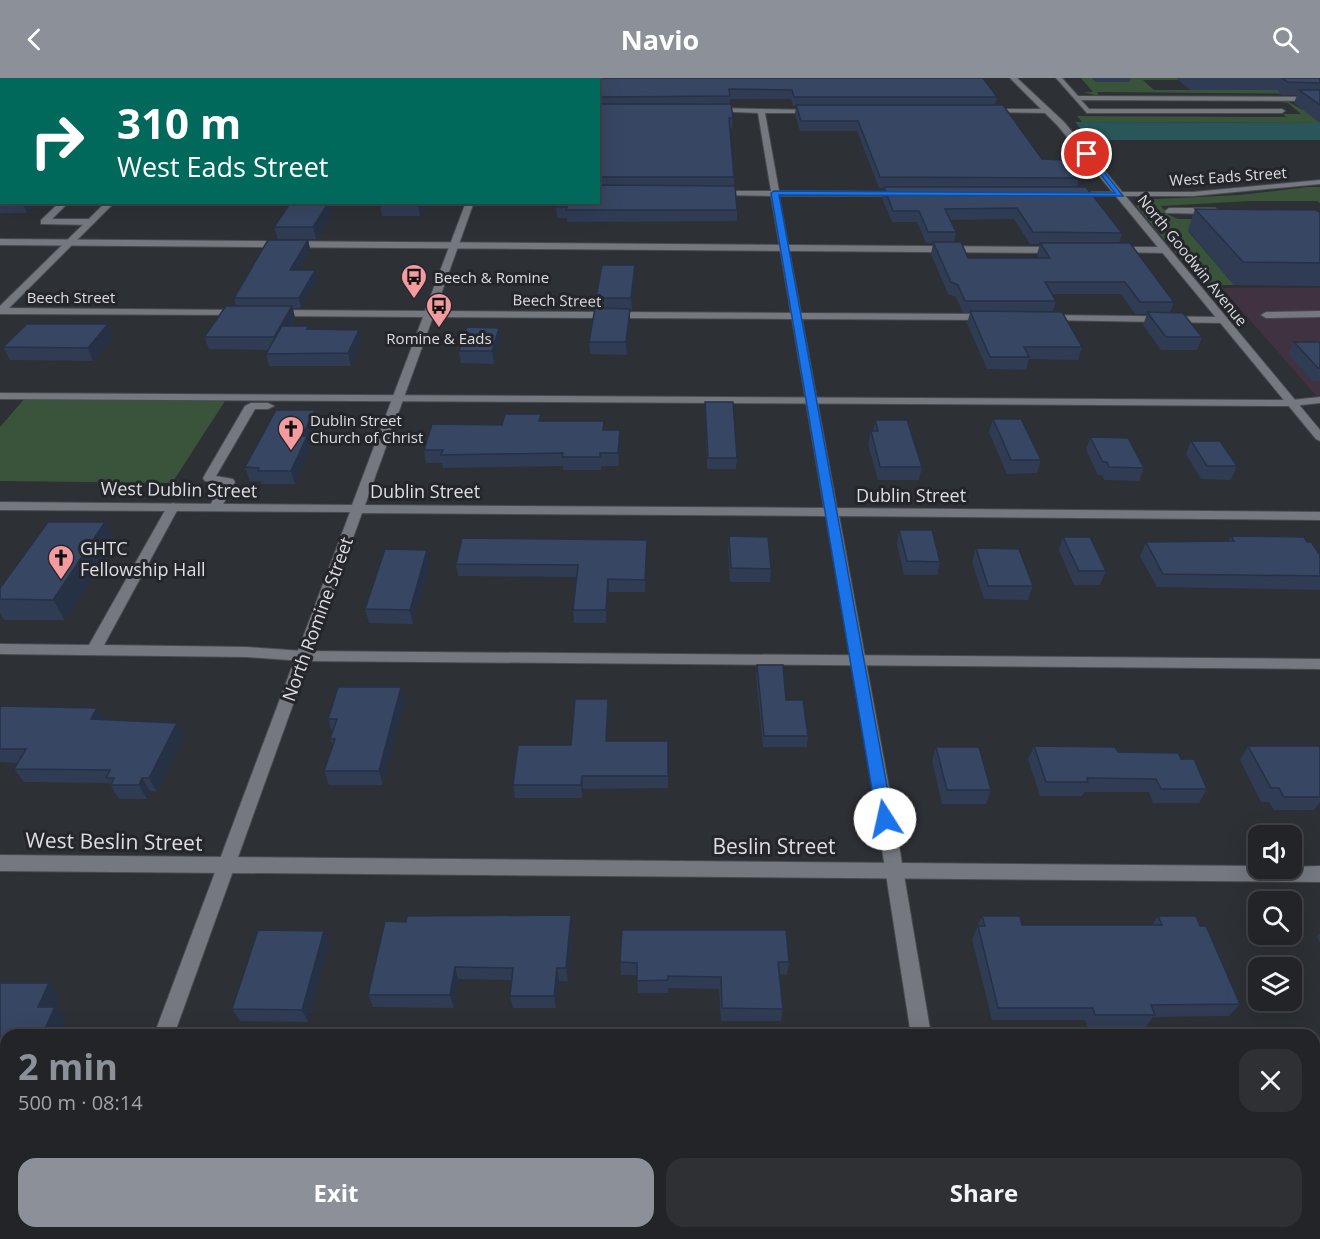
<!DOCTYPE html>
<html lang="en">
<head>
<meta charset="utf-8">
<style>
	body { margin:0; font-family:"Open Sans",sans-serif; background:#2e3034; color:#f1f3f6; height:100vh; display:flex; flex-direction:column; font-size:22px; white-space:nowrap }
	* { box-sizing:border-box; margin:0 }
	p { font-size:20px; color:#a2a4a8 }
	.icon { flex:none; width:33px; height:33px; fill:none; stroke:currentColor; stroke-width:2; stroke-linecap:round; stroke-linejoin:round }
	.map { position:relative; flex:1; overflow:hidden }
	.sheet { position:absolute; left:0px; top:951px; width:1320px; height:210px; display:flex; flex-direction:column; background:#222428; border-radius:18px 18px 0 0; box-shadow:0 6px 24px #0002,0 0 0 2px #3f4145 }
	.sheet>* { flex:none }
	.hud { position:absolute; left:0px; top:0px; width:600px; height:126px; box-shadow:0 6px 24px #0002,0 0 0 2px #3f4145; background:#00695c; color:#fff; overflow:hidden }
	.buttons { position:absolute; left:1248px; top:747px; display:grid; gap:12px }
	.buttons a { display:grid; place-items:center; width:54px; height:54px; border-radius:12px; background:#222428; box-shadow:0 6px 24px #0002,0 0 0 2px #3f4145; font-size:30px }
	.pin { position:absolute; display:grid; place-items:center; width:51px; height:51px; color:#fff; margin:-26px; border:3px solid #fff; border-radius:50%; box-shadow:0 2px 6px #0007 }
	.me { position:absolute; width:66px; margin:-33px; rotate:350deg; stroke-linejoin:round; filter:drop-shadow(0 0 4px #0008) }
	.turn { display:flex; align-items:center; gap:21px; height:126px; padding:0 18px; font-size:27px }
	.turn .icon { width:78px; height:78px; stroke-width:2.5 }
	.turn b { display:block; font-size:42px; line-height:51px }
	.round { display:grid; place-items:center; flex:none; width:63px; height:63px; border-radius:18px; background:#2e3034 }
	.headline { display:flex; align-items:center; justify-content:space-between; height:102px; padding:0 18px }
	h1 { font-size:36px; font-weight:700; line-height:45px; color:#8c9099 }
	.cta { display:flex; gap:12px; margin-top:auto; padding:12px 18px }
	.cta a { flex:1; height:69px; border-radius:18px; background:#8c9099; color:#fff; font-size:24px; font-weight:700; line-height:69px; text-align:center }
	.cta a+a { background:#2e3034; color:#f1f3f6 }
	header { display:flex; justify-content:space-between; align-items:center; height:78px; padding:0 18px; background:#8c9099; color:#fff; font-size:27px; font-weight:700 }
	.map>svg:first-child { display:block }
</style>
</head>
<body>
<header><svg class="icon" aria-label="back" viewBox="0 0 24 24"><path d="M15 5l-7 7 7 7"/></svg>Navio<svg class="icon" aria-label="search" viewBox="0 0 24 24"><circle cx="10" cy="10" r="6"/><path d="M15 15l6 6"/></svg></header>
<div class="map">
<svg width="1320" height="1161" viewBox="0 0 1320 1161">
	<rect width="100%" height="100%" fill="#2d3035"/>
	<path fill="#403240" d="M1222,210h98v112z"/>
	<path fill="#3a533b" fill-rule="evenodd" d="M0,0h224l-222,2 -2,49z
		M1081,0h11l4,4h34l-3,-4h193v16l-223,-2 2,4 -16,-4h10zM1143,2h114l14,10h-117z
		M1289,24l14,8h17v13l-238,-1 -5,-6 209,1 -3,-3h18l-13,-11h-8z
		M1308,109h12v16l-3,-2h-68l-88,5 6,8 11,5h141l-131,12 46,54h-31l-66,-78 -1,-7 103,-5z
		M25,320h202l-55,85 -172,-2v-54z"/>
	<path fill="#285659" d="M1075,44l245,1v17h-230z"/>
	<g fill="none" stroke-linecap="round" stroke-linejoin="round">
		<defs>
			<path id="lane" d="M1056,0h6l16,18 242,1v4l-239,-1 8,9h193l3,2 -3,2h-195z
				M60,124h9l-17,17h39l4,3 -4,3 -50,-1v-4z
				M1169,130h46l4,3 -4,3 -49,-1 -1,-2z
				M0,161l1058,8 4,3 -4,3 -1058,-8z
				M1115,169h51l4,3 -4,3 -54,-1 -1,-2z
				M1320,233v6l-54,1 -5,-3 5,-3z
				M0,315l1292,7 28,-3v6l-28,3 -1292,-7z
				M251,325h17l6,3 -6,3h-13l-39,67 17,3 2,3 -15,28h-10l-1,-3 13,-23 -17,-3 -2,-3 42,-72z
				M173,425l6,4 -75,138 143,2 56,4 1017,8v10l-1017,-8 -56,-4 -247,-3v-10l89,1 78,-138z
				M0,1083h6v22h-6z
				M1314,1103h6v22h-6z"/>
			<path id="street" d="M233,0h7l-8,2z
				M462,0h6l-7,2z
				M713,30l104,2 -2,3h-50l14,78 125,1 4,2 -4,2h-125l22,117 186,1 5,3 -5,3 -185,-1 35,189 483,4v8l-481,-4 53,288 39,231h-20l-36,-231 -49,-288 -464,-3 -188,522h-20l196,-523 -350,-2v-8l352,3 71,-188 -150,-1 -5,-3 5,-3 152,1 41,-109h8l-39,109 356,2 -20,-117 -53,-1 -4,-2 4,-2h53l-13,-78 -47,-2zM433,239l359,2 32,189 -459,-3z
				M989,31h60l3,2 -3,2 -62,-1z
				M1320,102v4l-127,12h-121l-4,-2 4,-2h121z
				M106,124h9l-106,106 231,2 3,1v4l-243,-1v-8z
				M1047,237l175,2 5,3 -5,3 -179,-3v-4z
				M80,1155h24l-3,6h-24z
				M940,1155h24l1,6h-24z"/>
			<path id="secondary" d="M1010,0h7l47,44 256,308v11l-4,-2 -258,-313z
				M0,777l1258,11v2l62,-2v16l-1320,-11z"/>
		</defs>
		<use href="#lane" stroke="#494b4f" stroke-width="2"/>
		<use href="#street" stroke="#494b4f" stroke-width="2"/>
		<use href="#secondary" stroke="#494b4f" stroke-width="2"/>
		<use href="#lane" fill="#75787e" fill-rule="evenodd"/>
		<use href="#street" fill="#75787e" fill-rule="evenodd"/>
		<use href="#secondary" fill="#75787e" fill-rule="evenodd"/>
	</g>
	<path fill="#2f3c54" fill-rule="evenodd" d="M1092,0h39l-2,4h-33z
		M1176,0h144v45l-26,-20 3,-8h-15l-5,-5h-87z
		M598,2l399,17 -2,8 47,54 37,19 -2,9 45,46 -3,10 55,59 -4,11 32,24 -5,13h-36l-18,-25 4,-11h-12l-14,-20h-69l4,7 -3,11 29,35 -4,13 -49,-1 -3,11 -39,-1 -20,-46 3,-10h-7l-7,-16 -8,-3 -17,-40 2,-11h-7l-9,-21h-25l-10,-24 2,-10h-5l-22,-57h-57l-5,-17 1,-8h-3l-2,-7h-61v5l3,14 -1,10h-2l4,49v9l3,24v11l-170,1v-4h-10l-1,-11 42,-5zM1014,141l16,25h10l-3,10 2,4h-71l-14,-16 2,-10 -6,-12z
		M0,42h2v82h37l-12,11h-27z
		M426,124l-6,14h-38l-2,-12z
		M1195,131l125,4v73l-86,-1 -46,-55z
		M332,135l-16,26h-38l-4,-12z
		M308,162l2,9 -12,21h17l3,9 -17,29h-8l2,10 -4,8 18,3 52,13 -10,24h-82l-3,-12 2,-4 -59,-1 -5,-12 32,-31 -2,-8z
		M635,199l-3,33h-2v11l-3,34 -37,-1 -1,-12 8,-34 -1,-10z
		M499,250l1,12 -6,24 -33,-1 -2,-12z
		M113,258l-20,25 -83,-1 -7,-13z
		M1294,264h26v39h-8l-24,-27z
		M705,324l32,56 -1,11h-29z
		M993,341l48,41 -4,13 -30,1 -18,-42z
		M875,342l47,47 -3,13h-41l-10,-36 3,-13h2z
		M541,343h63v9h16v13l-1,23h-18v4h-38v-4l-120,2 -1,-5h-16l-2,-13 78,-25z
		M318,345l-9,20 2,6 -16,35h-33l-1,-3h-11l-5,-14z
		M1090,359l54,31 -5,13 -35,-1 -2,-5h-4l-12,-25z
		M1191,363l46,25 -6,14 -30,-1 -15,-25z
		M105,444l10,20 -50,78h-61l-4,-7v-25z
		M899,452l41,32 -3,13h-33l-7,-31z
		M729,458l42,33 -1,13h-40l-2,-32z
		M1231,458l76,6 13,13v35l-163,-3 -17,-31 6,-14 82,-1z
		M1063,459l43,34 -6,14h-26l-15,-35z
		M647,462l-2,52h-36l-3,31h-32l-1,-13 3,-33 -118,-1 -2,-12z
		M976,470l57,38 -5,14 -44,-1 -12,-37z
		M430,486l-17,60 -44,-1 -4,-14z
		M757,587l29,35 22,36 -1,11h-44l-7,-71z
		M608,621l1,13 -2,29h61v47l-85,1 -1,9h-67l-2,-13 58,-40z
		M405,623l-22,84h-54l-5,-14 9,-26 -3,-6 2,-7 -4,-13z
		M0,628l104,14 73,3 7,14 -27,55 -7,-1 -3,8h-28l-10,-16 -85,-1 -10,-13 4,-6 -18,-1z
		M1034,668l147,13 26,30 -8,14h-46l-4,-11h-65l-2,4h-42l-12,-37z
		M1248,668h72v56l-6,8h-40l-5,-8h-8l-21,-42z
		M936,669l55,43 -5,14h-44l-10,-43z
		M982,838l40,9h130l6,-9 42,10 40,78 -11,12 -76,1 -7,10h-59l-2,-7h-93l-20,-81z
		M572,850l-4,53h-9l-3,27h-43l-3,-12 2,-16 -54,-1 -4,29 -81,-1 -5,-12z
		M324,853l5,12 -21,79 -68,-1 -8,-12z
		M1320,855v10l-3,-7z
		M620,884h169l-2,13 -7,-1 3,35 -2,12h-60l-2,-32 -51,-1v5h-30l-1,-18h-16z
		M0,905l60,13 -5,12 11,12 -60,15v56h-6z"/>
	<path fill="#263145" d="M419,0h12l-1,2h-12z
		M22,124h17l-12,11z
		M329,124l3,11 -16,26 -3,-12z
		M419,124h7l-6,14 -2,-11z
		M308,162l2,9 -17,30 -3,-9z
		M635,187v12l-3,33 -1,-12z
		M315,192l3,9 -17,29 -2,-10z
		M292,228l3,12 -18,32 -3,-13z
		M630,231v12l-3,34 -1,-13z
		M108,246l5,12 -20,25 -5,-13z
		M499,250l1,12 -6,24 -2,-13z
		M359,252l2,12 -10,24 -3,-13z
		M315,332l3,13 -9,20 2,6 -16,35 -4,-13 11,-35z
		M620,352v13l-1,23 -1,-13z
		M105,444l10,20 -50,78 -12,-20z
		M427,472l3,14 -17,60 -3,-14z
		M608,501l1,13 -3,31v-13z
		M401,609l4,14 -22,84 -4,-14z
		M608,621l1,13 -2,42 -1,-13z
		M97,630l8,14 -14,-3z
		M177,645l7,14 -27,55 -8,-14z
		M582,698l1,13 -1,9 -1,-13z
		M142,700l8,13 -3,8 -8,-14z
		M571,837l1,13 -4,53 -2,-13z
		M324,853l5,12 -21,79 -6,-12z
		M455,889l3,12 -4,29 -4,-13z
		M557,890l2,13 -3,27 -2,-12z
		M49,905l11,13 -5,12 11,12 -7,15h-17l-4,-28z
		M273,1155h11l-2,6h-11z"/>
	<path fill="#374662" stroke="#263145" stroke-width="1.5" d="M335,0h84l-1,2h-84z
		M500,0h483l14,19h-203l-2,-7 -63,-1 1,7 -132,1v-17h-98z
		M1282,0h38v5l-32,-1z
		M1299,12h21v15z
		M598,26h133l2,14h-4l5,59h-136z
		M796,27h207l39,54 20,1 17,18 -199,-1 -22,-56h-57z
		M0,42h2v78h-2z
		M598,107l137,1 2,24h-171l1,-3h-11l1,-5h41z
		M884,109h202l36,46 -89,-1 -16,-24 -72,1 11,23h-28l-9,-21h-26z
		M291,124h38l-16,25h-39z
		M381,124h38l-1,3 -38,-1z
		M1195,131l121,1 4,3v50l-77,-1z
		M268,162h40l-18,30h25l-16,28h-65z
		M933,164h28l7,16h82l-10,-15h90l44,59h-34l-15,-20h-80l11,19h-91l-7,-16 -7,-3z
		M602,187h33l-4,33h-35z
		M226,228h66l-18,31h-70z
		M595,230l35,1 -4,33h-37z
		M970,233l92,1 20,35h-58l5,10h-39z
		M1147,234l36,1 19,24h-36z
		M27,246h81l-20,24 -85,-1z
		M282,248h26l-1,3 52,1 -11,23 -82,1z
		M467,249l32,1 -7,23h-33z
		M1294,264h26v26h-2z
		M705,324h28l4,56h-29z
		M276,332h39l-13,26h5l-16,35h-33l1,-3 -14,-1z
		M505,336h36l-2,7h65l-1,9h17l-2,23h-18v4h-38l1,-4 -122,2 2,-5h-19l8,-26 70,1z
		M993,341h28l20,41h-30z
		M875,342h32l15,47h-42l-9,-36h7z
		M1090,359l38,1 16,30 -35,-1 -2,-5h-4z
		M1191,363h29l17,25h-30z
		M48,444h57l-52,78 -53,-1v-11z
		M899,452h33l8,32 -33,-1z
		M729,458l39,1 3,32 -40,-1z
		M1231,458l73,1 3,5h4l9,13v21l-157,-2 -17,-32 88,-1z
		M1063,459h27l16,34h-27z
		M462,460l185,2 -2,40 -37,-1 -2,31h-33l5,-45 -122,-1z
		M976,470l43,1 14,37h-45z
		M385,471l42,1 -17,60 -45,-1z
		M757,587h26l3,35h17l5,36h-44z
		M338,609h63l-22,84h-55l11,-32h-5l7,-20h-9z
		M575,621h33l-2,42h62v35h-86l-1,9h-68l5,-40h53z
		M0,628l97,2 -6,11 86,4 -28,55h-7l-3,7h-28l3,-7h-8l4,-8 -96,-1 12,-20h-26z
		M1034,668l81,1 3,5 60,1 3,6h13l13,30h-46l-5,-10 -69,-1 1,4h-42z
		M1248,668h72v51h-36l-5,-9h-8z
		M936,669h43l12,43h-44z
		M571,837l-5,53h-9l-3,28h-44l3,-28 -58,-1 -5,28h-82l17,-74 21,1 1,-6z
		M982,838h38l2,9h140l-4,-9h38l4,10h6l34,78 -89,1 4,10h-60l-2,-7h-95l-20,-82h7z
		M258,852l66,1 -22,79 -70,-1z
		M622,852h164l3,32h-11l5,47 -61,-1 -1,-31 -53,-1v4l-31,1v-18l-17,-1z
		M0,905h49l-11,24h17l-13,28h-36v39l-3,6h-3z
		M212,1155h61l-2,6h-61z"/>
	<path fill="#1a73e8" stroke="#114b97" stroke-width="1.5" d="M1084,75h5l34,43 -344,-1 114,624 -8,6 -8,-6 -106,-626 3,-2 341,2z"/>
	<defs>
		<symbol id="bus-pin" viewBox="-11 -11 22 30"><path d="M0 17L-7.5 6A9.5 9.5 0 1 1 7.5 6Z" fill="#f49b9f" stroke="#24262b"/><path d="M-5-6H5V4H4V6H2V4H-2V6H-4V4H-5ZM-3.5-4V0h7V-4ZM-3.5 1.2v1.5H-2V1.2ZM2 1.2v1.5H3.5V1.2Z" fill="#111"/></symbol>
		<symbol id="church-pin" viewBox="-11 -11 22 30"><path d="M0 17L-7.5 6A9.5 9.5 0 1 1 7.5 6Z" fill="#f49b9f" stroke="#24262b"/><path d="M-1.2-6h2.4v3.5h3.3v2.4h-3.3V6h-2.4V-.1h-3.3v-2.4h3.3Z" fill="#111"/></symbol>
	</defs>
	<g fill-rule="evenodd">
		<use href="#bus-pin" x="399" y="184" width="30" height="40"/>
		<use href="#bus-pin" x="424" y="213" width="30" height="40"/>
		<use href="#church-pin" x="276" y="336" width="30" height="40"/>
		<use href="#church-pin" x="46" y="465" width="30" height="40"/>
	</g>
	<g text-anchor="middle" dominant-baseline="central" stroke-width="6" stroke-linejoin="round" paint-order="stroke">
		<g font-size="15" fill="#dcdee1" stroke="#24262b">
			<text transform="translate(1228 98) rotate(-4)">West Eads Street</text>
			<text transform="translate(1193 182) rotate(51)">North Goodwin Avenue</text>
			<text x="71" y="219">Beech Street</text>
			<text transform="translate(557 222) rotate(1)">Beech Street</text>
		</g>
		<g font-size="15" fill="#dcdee1" stroke="#24262b" text-anchor="start">
			<text x="434" y="199">Beech &amp; Romine</text>
			<text x="439" y="260" text-anchor="middle">Romine &amp; Eads</text>
			<text x="310" y="342">Dublin Street<tspan x="310" dy="17">Church of Christ</tspan></text>
		</g>
		<g font-size="18" fill="#dcdee1" stroke="#24262b">
			<text transform="translate(179 411) rotate(1)">West Dublin Street</text>
			<text x="425" y="413">Dublin Street</text>
			<text x="911" y="417">Dublin Street</text>
			<text transform="translate(317 541) rotate(-70)">North Romine Street</text>
		</g>
		<g font-size="18" fill="#dcdee1" stroke="#24262b" text-anchor="start">
			<text x="80" y="470">GHTC<tspan x="80" dy="21">Fellowship Hall</tspan></text>
		</g>
		<g font-size="21" fill="#dcdee1" stroke="#24262b">
			<text transform="translate(114 763) rotate(1)">West Beslin Street</text>
			<text x="774" y="768">Beslin Street</text>
		</g>
	</g>
</svg>
<div class="buttons">
<a><svg class="icon" aria-label="sound" viewBox="0 0 24 24"><path d="M4 9h4l5-4v14l-5-4H4zM17 9q2 3 0 6"/></svg></a>
<a><svg class="icon" aria-label="search" viewBox="0 0 24 24"><circle cx="10" cy="10" r="6"/><path d="M15 15l6 6"/></svg></a>
<a><svg class="icon" aria-label="layers" viewBox="0 0 24 24"><path d="M12 4l9 5-9 5-9-5zM3 14l9 5 9-5"/></svg></a>
</div>
<div class="pin" style="left:1087px;top:76px;background:#d93025"><svg class="icon" aria-label="arrive" viewBox="0 0 24 24"><path d="M6 21V4h12l-3 4 3 4H6"/></svg></div>
<svg class="me" style="left:885px;top:741px" viewBox="-20 -20 40 40"><circle r="19" fill="#fff"/><path d="M0-13L10 11 0 6-10 11z" fill="#1a73e8"/></svg>
<div class="hud">
<div class="turn"><svg class="icon" aria-label="right" viewBox="0 0 24 24"><path d="M7 20v-9h11M14 6l5 5-5 5"/></svg><div><b>310 m</b>West Eads Street</div></div>
</div>
<section class="sheet">
<div class="headline"><div><h1>2 min</h1><p>500 m · 08:14</p></div><a class="round"><svg class="icon" aria-label="close" viewBox="0 0 24 24"><path d="M6 6l12 12M18 6L6 18"/></svg></a></div>
<div class="cta"><a>Exit</a><a>Share</a></div>
</section>
</div>
</body>
</html>
